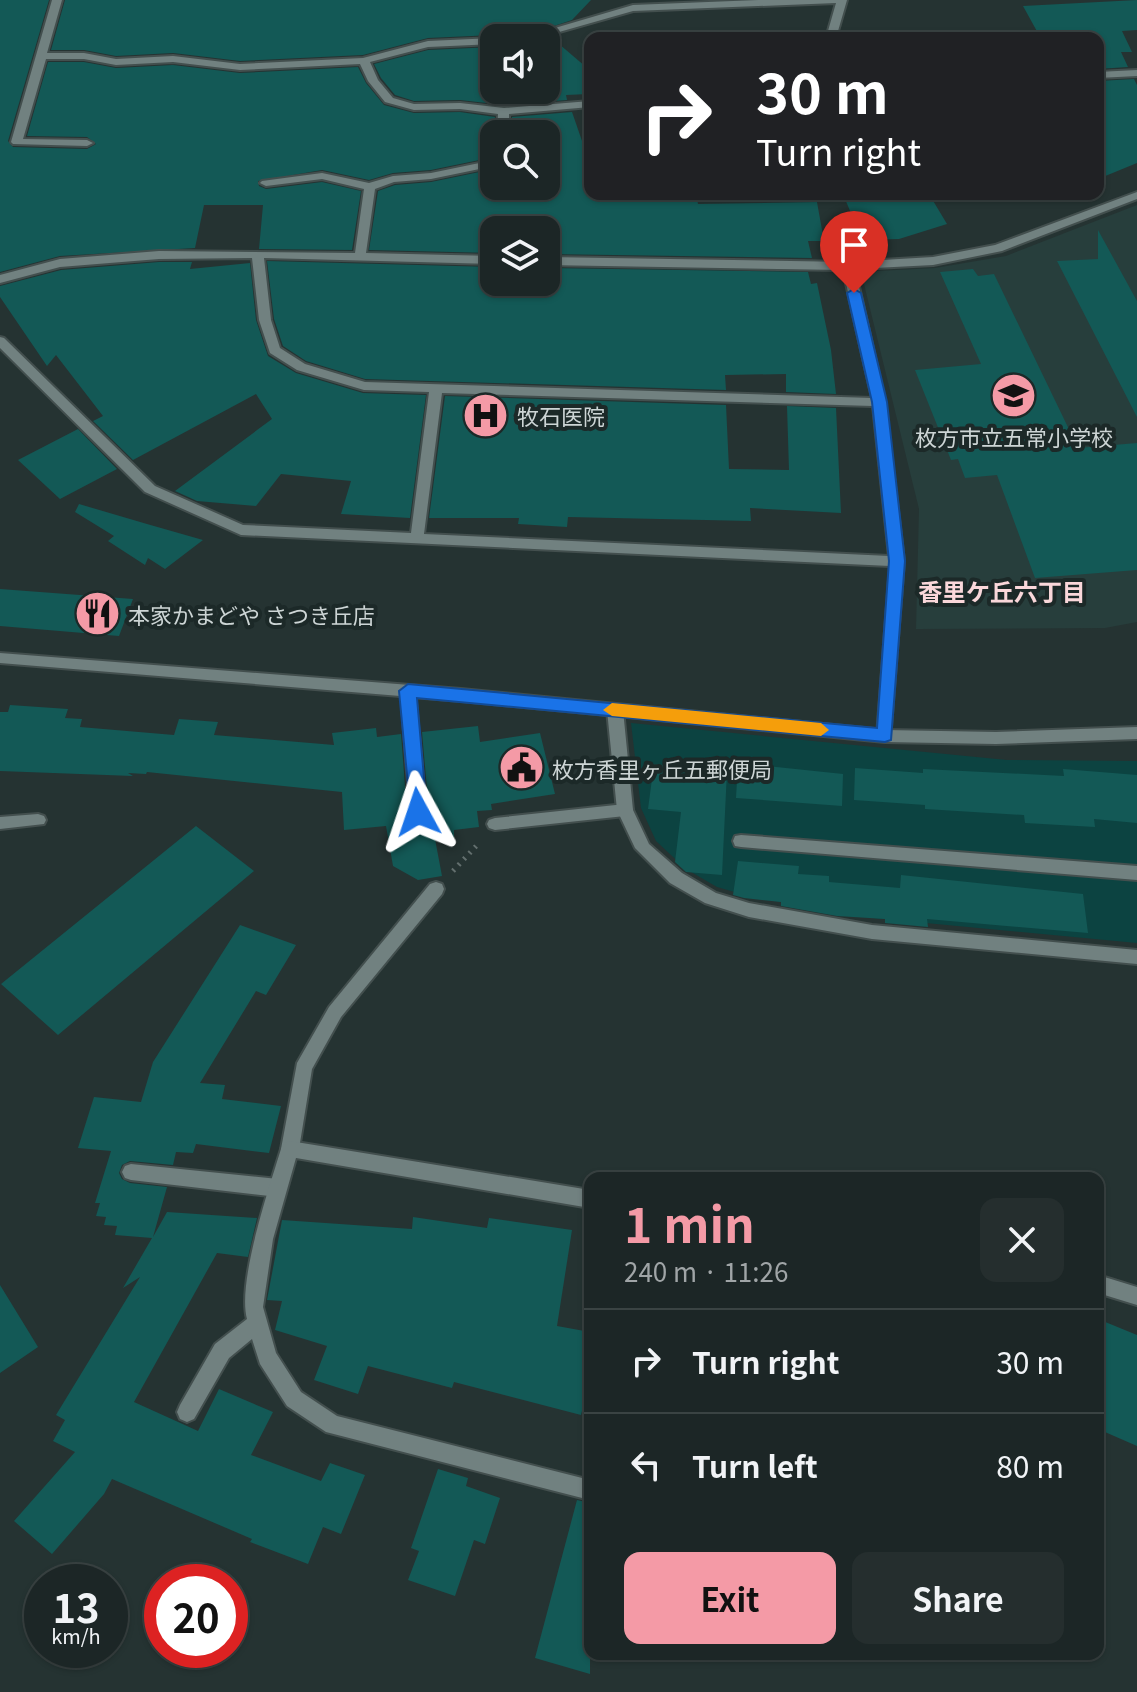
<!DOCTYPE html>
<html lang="en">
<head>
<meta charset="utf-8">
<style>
	body { margin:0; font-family:Georgia,"Noto Sans JP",serif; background:#252e2e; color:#f1f3f6; height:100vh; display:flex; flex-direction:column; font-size:30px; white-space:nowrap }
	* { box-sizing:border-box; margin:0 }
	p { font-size:26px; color:#a0a5a7 }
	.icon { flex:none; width:44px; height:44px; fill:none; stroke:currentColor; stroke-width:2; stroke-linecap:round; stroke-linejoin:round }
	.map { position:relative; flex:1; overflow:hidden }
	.side { position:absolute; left:584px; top:1172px; width:520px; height:488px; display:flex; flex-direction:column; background:#1c2626; border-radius:16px; box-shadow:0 2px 6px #0004,0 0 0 2px #3a4343 }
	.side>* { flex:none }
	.hud { position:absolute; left:584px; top:32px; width:520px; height:168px; border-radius:16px; box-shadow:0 2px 6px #0004,0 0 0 2px #3a4343; background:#202124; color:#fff; overflow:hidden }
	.tools { position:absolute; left:480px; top:24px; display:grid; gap:16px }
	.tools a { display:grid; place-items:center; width:80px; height:80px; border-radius:16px; background:#1c2626; box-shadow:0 2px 6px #0004,0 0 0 2px #3a4343; font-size:40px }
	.speed { position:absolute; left:24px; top:1564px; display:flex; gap:16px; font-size:40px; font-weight:700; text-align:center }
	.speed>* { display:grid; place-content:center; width:104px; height:104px; border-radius:50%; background:#1c2626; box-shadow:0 2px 6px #0004,0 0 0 2px #3a4343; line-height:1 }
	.speed small { font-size:20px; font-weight:400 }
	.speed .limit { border:12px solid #d22; background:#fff; color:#111 }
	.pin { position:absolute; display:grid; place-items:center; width:68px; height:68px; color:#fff; margin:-82px -34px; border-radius:50% 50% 50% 0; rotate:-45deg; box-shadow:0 0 8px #0007 }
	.pin .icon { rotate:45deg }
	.me { position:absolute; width:88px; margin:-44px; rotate:355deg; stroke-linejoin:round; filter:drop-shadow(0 0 6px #0008) }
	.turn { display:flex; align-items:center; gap:28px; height:168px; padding:0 40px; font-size:36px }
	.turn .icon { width:104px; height:104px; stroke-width:2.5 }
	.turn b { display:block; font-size:56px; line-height:68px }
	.round { display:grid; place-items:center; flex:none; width:84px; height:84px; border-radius:16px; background:#252e2e }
	.headline { display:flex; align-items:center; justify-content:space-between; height:136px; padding:0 40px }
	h1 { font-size:48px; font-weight:700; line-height:60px; color:#f49aa6 }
	.action { display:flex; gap:16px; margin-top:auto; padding:16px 40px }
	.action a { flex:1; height:92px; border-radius:16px; background:#f49aa6; color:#111; font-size:32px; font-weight:700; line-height:92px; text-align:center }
	.action a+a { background:#252e2e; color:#f1f3f6 }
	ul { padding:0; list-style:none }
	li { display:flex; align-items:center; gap:24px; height:104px; padding:0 40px; border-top:2px solid #3a4343 }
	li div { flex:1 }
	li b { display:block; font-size:30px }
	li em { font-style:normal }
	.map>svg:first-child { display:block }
</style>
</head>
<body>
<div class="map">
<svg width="1137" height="1692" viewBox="0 0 1137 1692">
	<rect width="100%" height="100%" fill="#253332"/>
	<path fill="#273e3c" d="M1137,205v417l-32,6 -189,1 3,-120 -56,-229 14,-9 58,-3 71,-12z"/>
	<path fill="#0c4341" d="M631,723l376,37 130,1v182l-264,-25 -121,-21 -35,-10 -31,-18 -30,-28 -15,-33z"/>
	<path fill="#135956" d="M0,0h49l-41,141 5,6 74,2 9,-5 -9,-7 -60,-1 21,-74h36l32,6 57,-3 67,8 118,-6 8,16 18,22 30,8 46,-1 35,5 -1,40 -63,13 -38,3 -24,7 -47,-10 -64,11 1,5 7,3 56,-7 39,9 -9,59 -93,-1 4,-44h-59l-9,43 -135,8 -60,16z
		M65,0h526l-19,20 -54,18h-21l-3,-3 -66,3 -65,17 -123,6 -67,-8 -57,3 -32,-6h-33z
		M1137,0v30l-15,1 10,21h-11l7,15 -30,2v-31h-12l-3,-5 -44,2 -16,-29z
		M557,36l-5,2 34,29 3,27 -23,1 1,5 -63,5 -44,-5 -46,1 -19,-6 -14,-17 -7,-14 54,-14 66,-3v43h52v-51z
		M1134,79l3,6v78l-39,16v-98z
		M572,112l18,52v30h20l1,6 86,-1 1,5 119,-2 7,39h-16l4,17 -266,-4v-24h-52v23l-125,-3 9,-59 17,-6 36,-3 63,-13v17h52v-52h-34v-17z
		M843,194h86l18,30 -48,15 -37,1z
		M1098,230l39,71v116l-80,-156 41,-2z
		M267,261l227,6v15h52v-14l262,4 3,12 6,-1 14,67 5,44 -50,-2v-18l-61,1 1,15 -361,-11 -59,-18 -23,-15 -9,-27z
		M159,262h33l-2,7 60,-6 6,57 12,36 28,17 67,20 63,2 -16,123 -69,-4 10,-33 -70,-7 -25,32 -59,-5 -22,-10 97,-72 -16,-25 -123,66 -40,-39 10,-5 -47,-61 -9,11 -47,-69v-11l61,-16z
		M973,269l5,7 16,-2 84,174 59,-5v127l-102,8 -38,-103 -32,3 -7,-19 -7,1 -36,-90 66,-6 -41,-92z
		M445,396l281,9 3,64 60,1 -2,-64 49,2 5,105 -91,-5 1,13 -183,-4 -1,10 -49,-3 1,-6h-90z
		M78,429l39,40 -57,30 -42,-39z
		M79,504l68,20 56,16 -38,29 -17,-11 -3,7 -37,-24 6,-5 -39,-24z
		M0,589l133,10 -14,37 -119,-10z
		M10,705l58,4 -3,9 17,1 -2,8 94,8 5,-16 39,3 -4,13 120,10 -2,-12 44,-5 1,9 24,-3 6,78 5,7h12l5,-7 -7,-80 56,-6 2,16 60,-9 15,61 -64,10 1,6 -15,1 2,16 -25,3v8l-19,1 7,37 -24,4 -25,-14 -7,-40 -42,4 -2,-38 -195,-20 -1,2 -18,-1 5,3 -133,-5v-59h8z
		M738,763l105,11 -1,32 -106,-8z
		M654,764l73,7 -5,104 -36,-3 -11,-10 6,-50 -33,-3z
		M855,768l68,5v-4l141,7 -1,-7 74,6v48l-43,-4 1,8 -70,-4 -1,-8 -99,-6v-4l-71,-5z
		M196,826l58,45 -196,164 -57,-51z
		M738,861l61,5 -1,8 31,2v6l71,6 1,-13 182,19 5,39 -161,-14 1,8 -43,-4v-4l-48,-3 -56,-10v-4l-37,-4 -11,-3z
		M240,925l56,20 -30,50 -10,-4 -56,92 25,2 -3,14 59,7 -12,47 -73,-9 -3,9 -17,-1 -3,13 -43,-4 -8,4 -3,8 3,6 8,4 37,4 -14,50 14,-25 90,6 -9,39 -31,-4 -83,149 64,29 21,-42 54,23 -22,43 70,26 9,-18 35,12 -24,59 -18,-7 -15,37 -58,-22 2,-3 -140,-60 -8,15 -52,60 -38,-33 61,-69 -22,-11 12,-21 -9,-5 84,-138 -17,11 29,-50 -37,-3 2,-9 -13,-1 2,-8 -10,-1 4,-13h-5l16,-52 -33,-3 16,-51 47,5 12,-40z
		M413,1217l74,11 2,-10 83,12 -15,96 33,6v45l-9,38 -127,-33 -2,6 -84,-22 -10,28 -44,-14 13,-34 -52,-16 7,-29 -15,-1 15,-80 130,9z
		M0,1285l38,62 -38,26z
		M1098,1319l39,16v111l-39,-17z
		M438,1469l30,9 -2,8 34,12 -15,46 -11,-4 -19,56 -47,-16 11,-29 -8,-3z
		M577,1500l13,3v171l-55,-16z"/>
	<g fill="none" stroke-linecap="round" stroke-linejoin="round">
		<defs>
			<path id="service" d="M408,685l7,6 11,121 -2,4h-12l-2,-4 -9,-121z
				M625,804l6,2 2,4 -2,4 -6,2 -130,14 -6,-2 -2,-4 2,-4 6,-2z
				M38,814l6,2 2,4 -2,4 -44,5v-12z
				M741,835l396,31v14l-396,-33 -6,-1 -2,-5 2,-5z
				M436,882l6,2 2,5 -2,5 -101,123 -29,52 -13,80 -3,6 -6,2 -6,-2 -3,-6 16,-86 32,-56 101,-123z
				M131,1164l147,15 6,3 3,6 -3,6 -6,3 -147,-17 -6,-2 -3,-6 3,-6z"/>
			<path id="minor" d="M52,0h10l-15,53h37l32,6 57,-3 67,8 123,-6 65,-17 66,-3v6l-66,3 -58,15 8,18 15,18 21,6 46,-1 44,5 86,-7v6l-81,7v20h-12l1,-20 -38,-5 -46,1 -29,-8 -17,-21 -8,-17 -120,6 -67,-8 -57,3 -32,-6h-38l-23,80 64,1 6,3 -6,3 -74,-2 -2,-2z
				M758,0h89l-11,38h-10l10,-35 -203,8 -95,27h-17l112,-33z
				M1137,70v6l-39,2v-6z
				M494,160v6l-63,13 -37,3 -19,7 -9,64 128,3v8l-230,-6 7,62 9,28 25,16 60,18 507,16 -29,-128 -297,-5v-8l302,5 85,-5 62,-12 142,-53v7l-135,52 -69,14 -78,4 30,133 19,159 -14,179h-10l-3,-4 13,-170 -649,-31 -96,-43 -145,-144v-11l4,1 151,148 88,39 168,8 18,-141 -65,-2 -67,-20 -27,-17 -11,-33 -7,-62 -93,1 -99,8 -60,16v-8l60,-16 99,-8 196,2 9,-64 -42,-10 -56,7 -6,-3 2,-2 60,-8 47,10 24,-7 38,-3zM442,393l431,13 16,150 -465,-22z
				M615,704l8,6 10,100 16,34 33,29 34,20 33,10 123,22 265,25v14l-265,-25 -123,-22 -44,-14 -35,-20 -35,-35 -18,-38 -10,-100z
				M290,1141l300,49v18l-294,-50 -23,81 -10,68 13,46 25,39 36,24 253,64v20l-264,-68 -39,-26 -27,-42 -8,-25 -23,19 -35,61 -7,3 -7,-3 -3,-7 3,-7 35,-61 32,-25c-10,-37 22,-131 34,-170l3,-6z
				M1098,1275l39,12v18l-39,-12z"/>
			<path id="tertiary" d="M0,653l461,36 424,41 111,2 141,-5v12l-141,5 -111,-2 -424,-41 -461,-38z"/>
		</defs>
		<use href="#service" stroke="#434f4e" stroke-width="4"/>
		<use href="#minor" stroke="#434f4e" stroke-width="4"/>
		<use href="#tertiary" stroke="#434f4e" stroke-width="4"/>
		<path stroke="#636f6e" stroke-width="5" stroke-dasharray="2 6" stroke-linecap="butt" d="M453,871l26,-28"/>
		<use href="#service" fill="#718180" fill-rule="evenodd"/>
		<use href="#minor" fill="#718180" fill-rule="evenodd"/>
		<use href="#tertiary" fill="#718180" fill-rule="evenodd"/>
	</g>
	<path fill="#1a73e8" stroke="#114b97" stroke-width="2" d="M854,289l7,4 26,109 18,159 -14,179 -6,2 -468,-44 10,114 -3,5h-13l-12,-126 9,-7 469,44 12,-167 -17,-159 -25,-109z"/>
	<path fill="#f59e0b" d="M612,703l209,20 8,7 -8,6 -209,-20 -9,-6z"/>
	<defs>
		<symbol id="school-disc" viewBox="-11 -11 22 22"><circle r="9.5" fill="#f49aa6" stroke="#1c2928"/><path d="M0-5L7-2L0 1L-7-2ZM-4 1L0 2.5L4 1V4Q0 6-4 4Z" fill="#111"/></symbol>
		<symbol id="hospital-disc" viewBox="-11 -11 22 22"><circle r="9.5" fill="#f49aa6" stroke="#1c2928"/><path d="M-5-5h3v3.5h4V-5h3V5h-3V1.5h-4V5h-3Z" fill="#111"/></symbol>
		<symbol id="restaurant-disc" viewBox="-11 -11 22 22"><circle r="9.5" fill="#f49aa6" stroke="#1c2928"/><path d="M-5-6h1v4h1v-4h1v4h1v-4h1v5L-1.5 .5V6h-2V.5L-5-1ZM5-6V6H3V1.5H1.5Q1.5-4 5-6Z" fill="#111"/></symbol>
		<symbol id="civic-disc" viewBox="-11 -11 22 22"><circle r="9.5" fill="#f49aa6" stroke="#1c2928"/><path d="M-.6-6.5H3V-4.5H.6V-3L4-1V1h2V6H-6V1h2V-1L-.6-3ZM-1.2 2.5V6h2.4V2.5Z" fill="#111"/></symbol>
	</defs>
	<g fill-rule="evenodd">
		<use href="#school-disc" x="988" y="370" width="51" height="51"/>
		<use href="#hospital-disc" x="460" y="390" width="51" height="51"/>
		<use href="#restaurant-disc" x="72" y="588" width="51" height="51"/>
		<use href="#civic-disc" x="496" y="742" width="51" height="51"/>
	</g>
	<g text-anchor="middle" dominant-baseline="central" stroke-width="8" stroke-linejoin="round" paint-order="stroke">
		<g font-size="22" fill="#cdd5d5" stroke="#1c2928" text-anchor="start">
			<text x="517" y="415">牧石医院</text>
			<text x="1014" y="436" text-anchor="middle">枚方市立五常小学校</text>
			<text x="128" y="614">本家かまどや さつき丘店</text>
			<text x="552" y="768">枚方香里ヶ丘五郵便局</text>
		</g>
		<g font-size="24" font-weight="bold" fill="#fad7da" stroke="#1c2928">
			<text x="1002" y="590">香里ケ丘六丁目</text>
		</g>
	</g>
</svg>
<div class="tools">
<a><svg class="icon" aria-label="sound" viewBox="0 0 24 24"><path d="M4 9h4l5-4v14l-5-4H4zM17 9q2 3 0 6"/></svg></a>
<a><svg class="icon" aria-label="search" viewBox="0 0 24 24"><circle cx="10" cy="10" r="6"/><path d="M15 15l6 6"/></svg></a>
<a><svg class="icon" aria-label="layers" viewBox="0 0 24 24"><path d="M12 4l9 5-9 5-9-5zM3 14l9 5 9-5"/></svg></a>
</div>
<div class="speed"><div>13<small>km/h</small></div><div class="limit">20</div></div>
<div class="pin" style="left:854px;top:293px;background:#d93025"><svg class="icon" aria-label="arrive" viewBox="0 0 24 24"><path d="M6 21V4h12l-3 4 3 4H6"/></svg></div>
<svg class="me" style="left:418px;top:812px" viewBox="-20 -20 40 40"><path d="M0-17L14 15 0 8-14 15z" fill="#1a73e8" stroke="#fff" stroke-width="4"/></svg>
<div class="hud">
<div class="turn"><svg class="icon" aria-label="right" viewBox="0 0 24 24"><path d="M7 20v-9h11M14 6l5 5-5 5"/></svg><div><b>30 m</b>Turn right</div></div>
</div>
<section class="side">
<div class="headline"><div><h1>1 min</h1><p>240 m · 11:26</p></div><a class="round"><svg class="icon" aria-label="close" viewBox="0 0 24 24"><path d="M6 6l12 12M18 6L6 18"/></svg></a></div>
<ul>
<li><svg class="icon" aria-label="right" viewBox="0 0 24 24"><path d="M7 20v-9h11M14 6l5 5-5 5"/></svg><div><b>Turn right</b></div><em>30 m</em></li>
<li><svg class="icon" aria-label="left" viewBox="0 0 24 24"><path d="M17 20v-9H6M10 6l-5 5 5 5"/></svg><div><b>Turn left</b></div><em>80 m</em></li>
</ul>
<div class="action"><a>Exit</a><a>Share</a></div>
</section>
</div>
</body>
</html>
